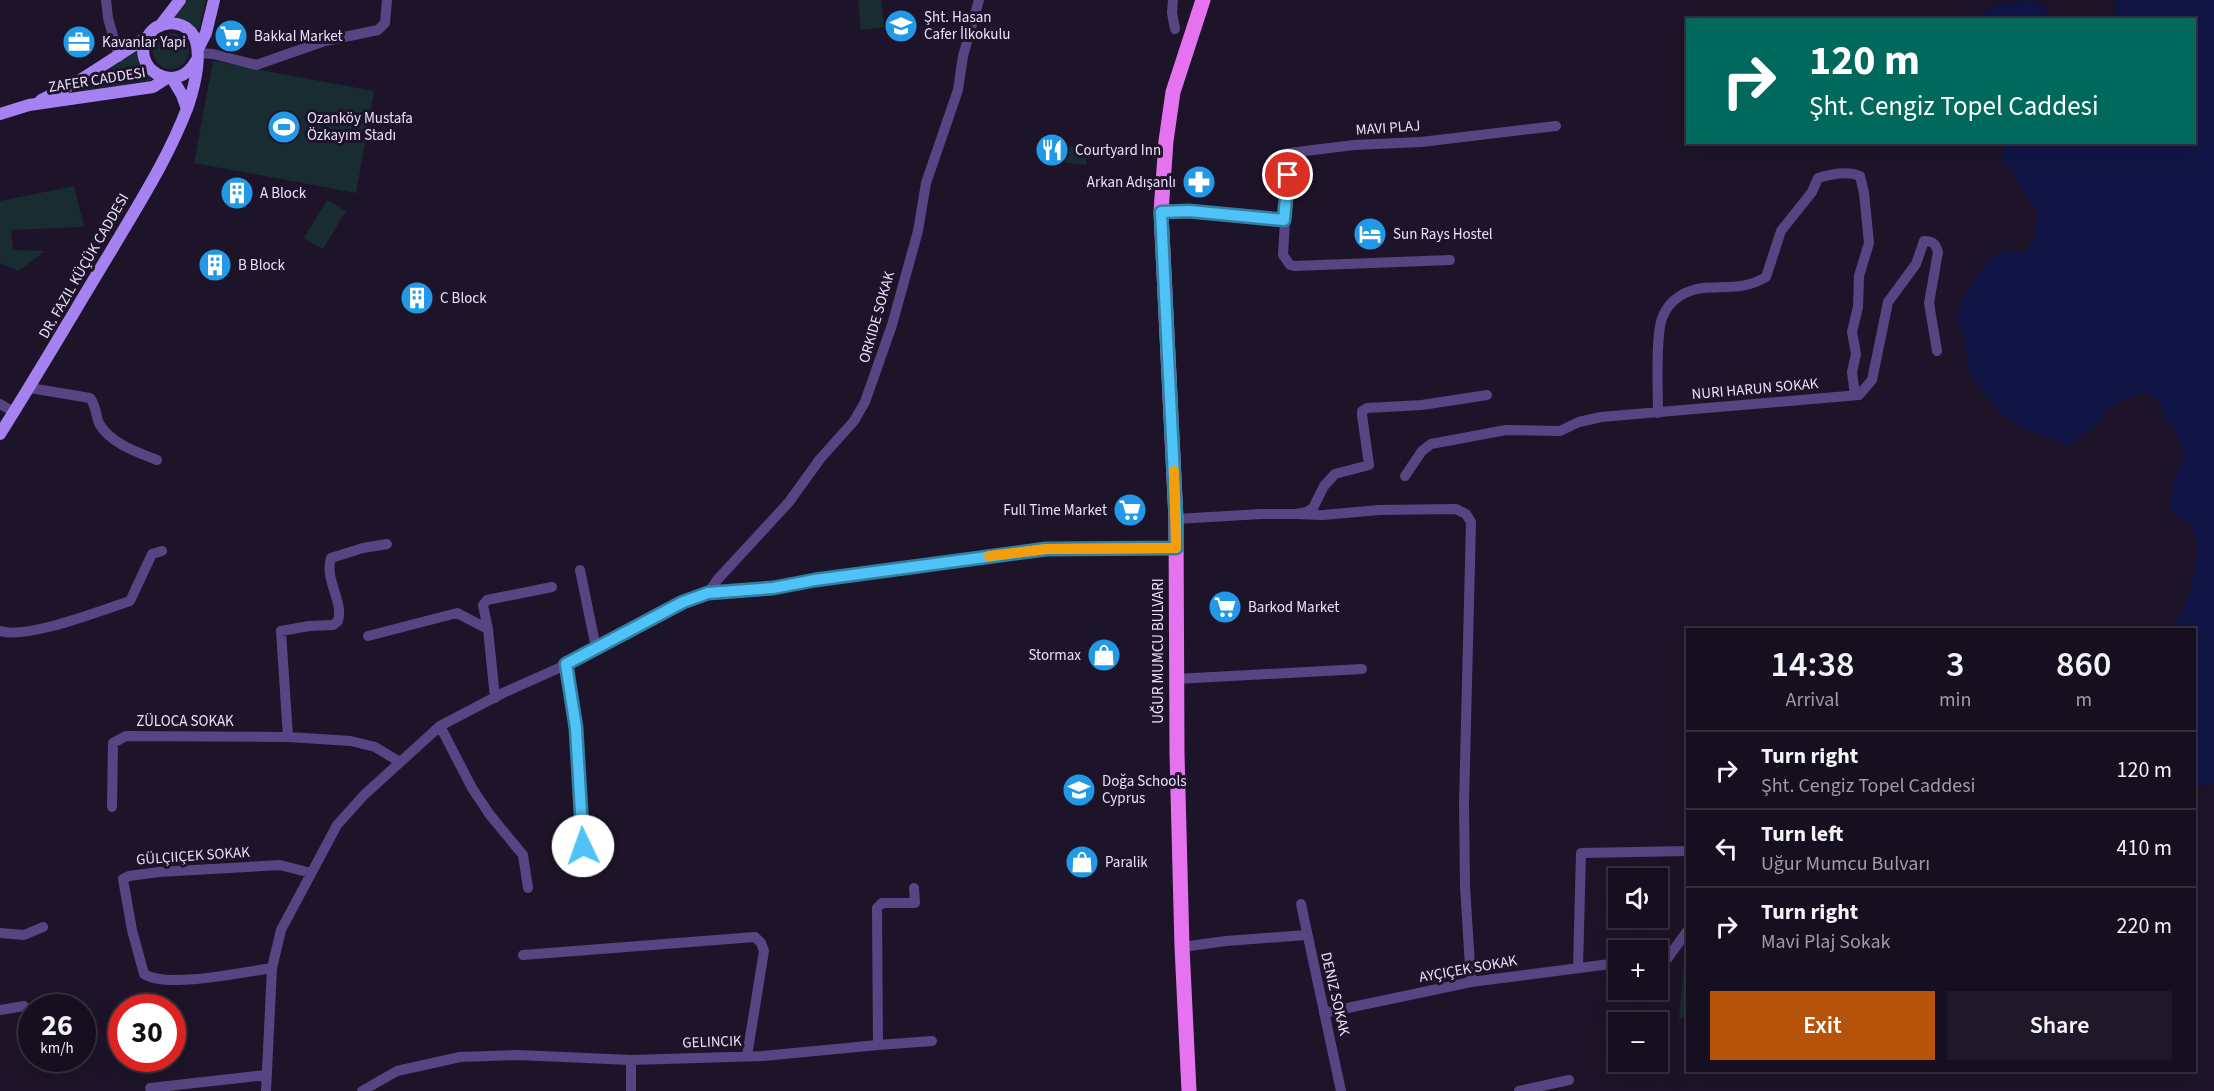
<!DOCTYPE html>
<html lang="en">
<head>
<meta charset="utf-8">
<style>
	body { margin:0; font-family:"Source Sans 3",sans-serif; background:#1f1828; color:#f1f3f6; height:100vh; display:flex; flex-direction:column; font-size:22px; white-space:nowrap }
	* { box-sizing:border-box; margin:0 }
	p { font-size:20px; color:#9e9ca4 }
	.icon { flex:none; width:33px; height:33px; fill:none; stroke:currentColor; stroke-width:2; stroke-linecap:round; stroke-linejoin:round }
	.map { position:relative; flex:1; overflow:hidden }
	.panel { position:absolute; left:1686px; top:628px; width:510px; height:444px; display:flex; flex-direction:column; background:#160f1f; border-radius:0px; box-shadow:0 6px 24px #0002,0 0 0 2px #352f3d }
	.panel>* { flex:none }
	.hud { position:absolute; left:1686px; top:18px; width:510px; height:126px; border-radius:0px; box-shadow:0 6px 24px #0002,0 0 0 2px #352f3d; background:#00695c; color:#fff; overflow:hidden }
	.controls { position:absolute; left:1608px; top:868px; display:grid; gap:12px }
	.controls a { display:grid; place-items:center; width:60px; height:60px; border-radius:0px; background:#160f1f; box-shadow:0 6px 24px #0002,0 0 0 2px #352f3d; font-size:30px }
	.speed { position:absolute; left:18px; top:994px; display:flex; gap:12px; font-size:30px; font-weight:700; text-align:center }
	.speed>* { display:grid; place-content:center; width:78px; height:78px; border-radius:50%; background:#160f1f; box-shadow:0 6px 24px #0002,0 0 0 2px #352f3d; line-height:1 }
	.speed small { font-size:15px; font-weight:400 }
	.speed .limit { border:9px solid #d22; background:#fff; color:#111 }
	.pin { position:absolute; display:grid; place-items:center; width:51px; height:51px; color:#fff; margin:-26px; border:3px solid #fff; border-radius:50%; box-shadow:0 2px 6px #0007 }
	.me { position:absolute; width:66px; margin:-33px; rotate:357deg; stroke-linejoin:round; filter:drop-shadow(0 0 4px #0008) }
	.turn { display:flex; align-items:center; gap:21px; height:126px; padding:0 24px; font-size:27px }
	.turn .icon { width:78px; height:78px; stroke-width:2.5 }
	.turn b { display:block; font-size:42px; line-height:51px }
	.eta { display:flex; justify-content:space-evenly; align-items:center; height:102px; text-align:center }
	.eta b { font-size:36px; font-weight:600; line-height:42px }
	.action { display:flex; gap:12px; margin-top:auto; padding:12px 24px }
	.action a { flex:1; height:69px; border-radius:0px; background:#b45309; color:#fff; font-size:24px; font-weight:600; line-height:69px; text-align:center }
	.action a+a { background:#1f1828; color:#f1f3f6 }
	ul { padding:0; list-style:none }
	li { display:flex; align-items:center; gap:18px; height:78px; padding:0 24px; border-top:2px solid #352f3d }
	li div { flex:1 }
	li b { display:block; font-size:22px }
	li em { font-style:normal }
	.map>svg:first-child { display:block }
</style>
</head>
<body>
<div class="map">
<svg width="2214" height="1091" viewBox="0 0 2214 1091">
	<rect width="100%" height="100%" fill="#1e1429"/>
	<path fill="#182c32" d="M188,0h18l-7,30 -15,-11 -9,-2z
		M858,0h23l3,27 -23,3z
		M153 51a18 18 0 1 1 36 0a18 18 0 1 1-36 0Z
		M137,51l3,14 12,15 -78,12z
		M213,61l161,30 -18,102 -162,-30z
		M1064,146l24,3 -2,16 -24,-3z
		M74,186l10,41 -73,3 2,20 32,1 -27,20 -18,-8v-62z
		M327,200l19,11 -23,38 -19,-11z
		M1687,945v72l-8,2 6,-68z"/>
	<path fill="#111545" d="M2017,0l18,2 13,8 -3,9h-66c6,-13 25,-16 38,-19z
		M2116,0h98v783l-19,4 -1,-157h-24c16,-18 29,-62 27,-86 0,-7 -3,-13 -5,-19l-16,-10 -7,-10 5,-25 10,-26 -8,-23 -10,-11 -8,-20 -14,-8 -29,11 -25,28 -11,5 -10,10 -48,-19 -19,-13 -16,-19 -16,-21 -5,-34 -8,-20 5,-21 25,-37 13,-10h25l9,-14 4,-25 -16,-23 -11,-23 -9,-3 2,-21 190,-1v-122l-80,-1z"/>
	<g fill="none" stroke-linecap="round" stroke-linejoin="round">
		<path stroke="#594483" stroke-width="10" d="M106,0l2,18 11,39
			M1173,0l-1,13 3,16
			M198,53l15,1 43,11 69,-24 53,-11 7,-7 2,-23
			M1161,212l28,-1 95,9
			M1450,260l-156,6 -4,-1 -7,-10 6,-102 65,-8 67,-3 135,-16
			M30,388l60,10c8,11 5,19 10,27 12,19 37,27 57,35
			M0,404l14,8
			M1658,413c0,-21 -3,-81 5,-97 7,-17 23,-26 40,-28 24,-2 41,2 63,-11l15,-46 31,-39 6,-14c13,-4 30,-7 42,-2l4,17 5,50 -10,33 -1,31 -6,25 4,22 -4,18 3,23
			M1405,476l17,-25 9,-7 75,-14 54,1 19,-9 22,-5 258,-22 13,-15 16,-78 28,-38 8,-23c9,0 12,3 14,11l-9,51 8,48
			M1296,514l27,1 56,-5 77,-1 10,5 5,8 -7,282 1,82 6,96
			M1176,519l85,-5h35l11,-2 6,-4 11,-22 11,-12 34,-9 -7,-50v-4l5,-3 55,-3 65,-10
			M580,570l16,78
			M708,593l10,-14 71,-77 31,-43 34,-38 11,-19 27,-77 26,-94 8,-48 32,-93 5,-34 16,-56
			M0,631c26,9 102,-21 130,-30l22,-47 10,-3
			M368,636l89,-23 31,16
			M566,664l10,64 7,118 18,-2
			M1176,679l186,-10
			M495,698l-7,-69 -5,-24 4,-5 65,-13
			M440,726l32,62 18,27 33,40 5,33
			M288,737l-7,-106 28,-5 24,-1 5,-4c6,-20 -14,-41 -7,-63l32,-10 24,-4
			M112,807l1,-64 13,-7 162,1 63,4 24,6 25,15
			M1301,904l40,187
			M0,933l24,2 19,-8
			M1182,947l44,-6 80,-6
			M523,955l232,-18 6,6 3,8 -17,105
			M1658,960l9,-1 21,-29
			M1578,967l3,-114 107,-2
			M272,968c-28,4 -105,21 -128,6l-12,-44 -9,-51 6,-3 30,-4 121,-7 31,8
			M0,1010l24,-4
			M1324,1013l147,-31 147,-19
			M878,1045l54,-4
			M150,1088l116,-13
			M266,1091l6,-123 9,-38 56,-105 27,-30 76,-69 65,-34 54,-24 124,-66 25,-9 65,-5 42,-8 231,-31 129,-2
			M362,1091l35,-20 63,-14 58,-2 113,5 132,-4 115,-11 -1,-137 5,-5h33l-1,-15
			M631,1091v-31
			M1519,1091l50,-11"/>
		<path stroke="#a581f1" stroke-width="12" d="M160,26l20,-26
			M198,49l8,-16 8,-33
			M172,78l10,17 5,14
			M41,100l36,-18 70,-45
			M0,114l29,-9 124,-18 14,-9
			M0,434c38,-60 74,-122 111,-183 27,-46 58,-94 77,-145 6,-18 17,-58 3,-74 -12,-13 -34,-11 -43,4 -20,31 28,62 48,25"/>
		<path stroke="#e573ef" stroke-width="15" d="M1189,1091l-7,-144 -5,-194 -1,-234 -15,-307 5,-71 7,-49 30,-92"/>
	</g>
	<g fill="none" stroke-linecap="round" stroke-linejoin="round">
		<defs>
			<path id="route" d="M583,846l-7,-118 -10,-64 117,-62 25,-9 65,-5 42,-8 231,-31 130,-1v-29l-15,-307 28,-1 95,9 4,-45"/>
		</defs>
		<use href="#route" stroke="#337fa1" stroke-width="15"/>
		<use href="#route" stroke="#4fc3f7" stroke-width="10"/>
		<path stroke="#f59e0b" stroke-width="10" d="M989,556l57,-7 130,-1 -2,-77"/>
	</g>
	<defs>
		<symbol id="school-disc" viewBox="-11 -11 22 22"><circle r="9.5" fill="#2199e6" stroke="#1e1429"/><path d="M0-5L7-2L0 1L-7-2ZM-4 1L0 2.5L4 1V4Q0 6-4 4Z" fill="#fff"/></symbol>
		<symbol id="supermarket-disc" viewBox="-11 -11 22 22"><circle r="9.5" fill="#2199e6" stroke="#1e1429"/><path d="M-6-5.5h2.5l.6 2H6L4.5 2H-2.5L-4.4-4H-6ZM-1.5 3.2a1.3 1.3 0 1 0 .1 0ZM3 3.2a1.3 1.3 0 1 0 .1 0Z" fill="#fff"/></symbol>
		<symbol id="office-disc" viewBox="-11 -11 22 22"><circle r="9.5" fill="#2199e6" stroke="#1e1429"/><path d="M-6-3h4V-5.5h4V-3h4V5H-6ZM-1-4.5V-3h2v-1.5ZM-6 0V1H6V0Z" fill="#fff"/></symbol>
		<symbol id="stadium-disc" viewBox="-11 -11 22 22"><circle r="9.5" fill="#2199e6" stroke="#1e1429"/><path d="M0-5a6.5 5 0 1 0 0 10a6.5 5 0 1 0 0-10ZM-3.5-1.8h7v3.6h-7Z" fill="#fff"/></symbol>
		<symbol id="restaurant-disc" viewBox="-11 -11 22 22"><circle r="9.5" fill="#2199e6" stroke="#1e1429"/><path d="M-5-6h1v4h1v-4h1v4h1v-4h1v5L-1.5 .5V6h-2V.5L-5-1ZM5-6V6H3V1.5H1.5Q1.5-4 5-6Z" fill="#fff"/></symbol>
		<symbol id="pharmacy-disc" viewBox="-11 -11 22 22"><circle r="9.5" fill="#2199e6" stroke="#1e1429"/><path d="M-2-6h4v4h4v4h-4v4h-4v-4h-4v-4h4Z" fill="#fff"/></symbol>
		<symbol id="building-disc" viewBox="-11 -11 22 22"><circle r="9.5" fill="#2199e6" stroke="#1e1429"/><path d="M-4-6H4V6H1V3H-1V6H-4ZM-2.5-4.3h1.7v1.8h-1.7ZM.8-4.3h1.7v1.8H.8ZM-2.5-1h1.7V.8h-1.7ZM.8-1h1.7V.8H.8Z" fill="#fff"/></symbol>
		<symbol id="hotel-disc" viewBox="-11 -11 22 22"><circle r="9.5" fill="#2199e6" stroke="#1e1429"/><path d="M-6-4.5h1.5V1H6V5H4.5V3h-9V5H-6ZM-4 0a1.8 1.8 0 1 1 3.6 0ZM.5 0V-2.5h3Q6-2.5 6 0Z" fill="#fff"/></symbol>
		<symbol id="shop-disc" viewBox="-11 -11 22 22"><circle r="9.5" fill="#2199e6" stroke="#1e1429"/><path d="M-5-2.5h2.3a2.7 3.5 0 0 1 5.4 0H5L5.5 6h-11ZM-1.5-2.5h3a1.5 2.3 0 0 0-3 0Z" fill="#fff"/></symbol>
	</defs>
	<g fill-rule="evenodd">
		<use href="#school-disc" x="882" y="7" width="38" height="38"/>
		<use href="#supermarket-disc" x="212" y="17" width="38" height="38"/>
		<use href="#office-disc" x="60" y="23" width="38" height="38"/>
		<use href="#stadium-disc" x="265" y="108" width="38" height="38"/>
		<use href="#restaurant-disc" x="1033" y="131" width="38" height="38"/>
		<use href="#pharmacy-disc" x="1180" y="163" width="38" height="38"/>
		<use href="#building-disc" x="218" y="174" width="38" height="38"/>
		<use href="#hotel-disc" x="1351" y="215" width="38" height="38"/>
		<use href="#building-disc" x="196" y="246" width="38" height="38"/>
		<use href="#building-disc" x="398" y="279" width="38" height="38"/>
		<use href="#supermarket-disc" x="1111" y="491" width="38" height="38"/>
		<use href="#supermarket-disc" x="1206" y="588" width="38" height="38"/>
		<use href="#shop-disc" x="1085" y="636" width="38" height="38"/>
		<use href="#school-disc" x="1060" y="771" width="38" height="38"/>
		<use href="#shop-disc" x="1063" y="843" width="38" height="38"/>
	</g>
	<g text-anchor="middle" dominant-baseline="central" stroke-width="6" stroke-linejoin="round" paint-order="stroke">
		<g font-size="15" fill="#ebe0fc" stroke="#1e1429" text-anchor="start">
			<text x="924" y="17">Şht. Hasan<tspan x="924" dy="17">Cafer İlkokulu</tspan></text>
			<text x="254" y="36">Bakkal Market</text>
			<text x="102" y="42">Kavanlar Yapi</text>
			<text x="307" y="118">Ozanköy Mustafa<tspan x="307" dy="17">Özkayım Stadı</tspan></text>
			<text x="1075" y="150">Courtyard Inn</text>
			<text x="1176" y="182" text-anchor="end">Arkan Adışanlı</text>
			<text x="260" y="193">A Block</text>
			<text x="1393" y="234">Sun Rays Hostel</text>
			<text x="238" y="265">B Block</text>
			<text x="440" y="298">C Block</text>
			<text x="1107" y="510" text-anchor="end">Full Time Market</text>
			<text x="1248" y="607">Barkod Market</text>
			<text x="1081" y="655" text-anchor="end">Stormax</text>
			<text x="1102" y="781">Doğa Schools<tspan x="1102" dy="17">Cyprus</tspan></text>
			<text x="1105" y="862">Paralik</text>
		</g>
		<g font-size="15" fill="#ebe0fc" stroke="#1e1429">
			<text transform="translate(97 80) rotate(-9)">ZAFER CADDESI</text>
			<text transform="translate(1388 128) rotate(-4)">MAVI PLAJ</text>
			<text transform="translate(84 266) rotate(-60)">DR. FAZIL KÜÇÜK CADDESI</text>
			<text transform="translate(877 317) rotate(-74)">ORKIDE SOKAK</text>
			<text transform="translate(1755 389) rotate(-5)">NURI HARUN SOKAK</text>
			<text transform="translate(1158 651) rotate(-90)">UĞUR MUMCU BULVARI</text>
			<text x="185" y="721">ZÜLOCA SOKAK</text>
			<text transform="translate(193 856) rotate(-4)">GÜLÇIIÇEK SOKAK</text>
			<text transform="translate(1468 969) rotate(-10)">AYÇIÇEK SOKAK</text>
			<text transform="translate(1335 994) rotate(77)">DENIZ SOKAK</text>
			<text transform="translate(712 1042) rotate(-2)">GELINCIK</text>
		</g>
	</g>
</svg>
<div class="controls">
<a><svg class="icon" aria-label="sound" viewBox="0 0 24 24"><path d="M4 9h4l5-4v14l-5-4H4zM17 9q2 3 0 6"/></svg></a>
<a>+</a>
<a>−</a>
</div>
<div class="speed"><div>26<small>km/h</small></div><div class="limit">30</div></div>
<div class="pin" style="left:1288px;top:175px;background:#d93025"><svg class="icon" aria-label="arrive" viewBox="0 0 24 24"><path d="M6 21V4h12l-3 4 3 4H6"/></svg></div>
<svg class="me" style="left:583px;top:846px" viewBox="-20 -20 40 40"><circle r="19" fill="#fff"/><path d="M0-13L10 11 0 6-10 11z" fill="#4fc3f7"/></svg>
<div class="hud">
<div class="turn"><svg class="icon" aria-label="right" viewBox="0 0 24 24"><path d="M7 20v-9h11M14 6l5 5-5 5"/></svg><div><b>120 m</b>Şht. Cengiz Topel Caddesi</div></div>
</div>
<section class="panel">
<div class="eta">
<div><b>14:38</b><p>Arrival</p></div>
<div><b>3</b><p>min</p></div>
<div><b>860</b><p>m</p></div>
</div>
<ul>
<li><svg class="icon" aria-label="right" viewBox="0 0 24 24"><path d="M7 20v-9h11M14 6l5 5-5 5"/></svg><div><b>Turn right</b><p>Şht. Cengiz Topel Caddesi</p></div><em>120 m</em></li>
<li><svg class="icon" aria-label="left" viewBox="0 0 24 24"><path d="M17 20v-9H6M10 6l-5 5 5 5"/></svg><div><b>Turn left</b><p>Uğur Mumcu Bulvarı</p></div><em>410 m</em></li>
<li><svg class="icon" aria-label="right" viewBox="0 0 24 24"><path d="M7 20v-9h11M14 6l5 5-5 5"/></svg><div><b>Turn right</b><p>Mavi Plaj Sokak</p></div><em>220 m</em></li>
</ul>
<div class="action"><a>Exit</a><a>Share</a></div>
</section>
</div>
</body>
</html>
